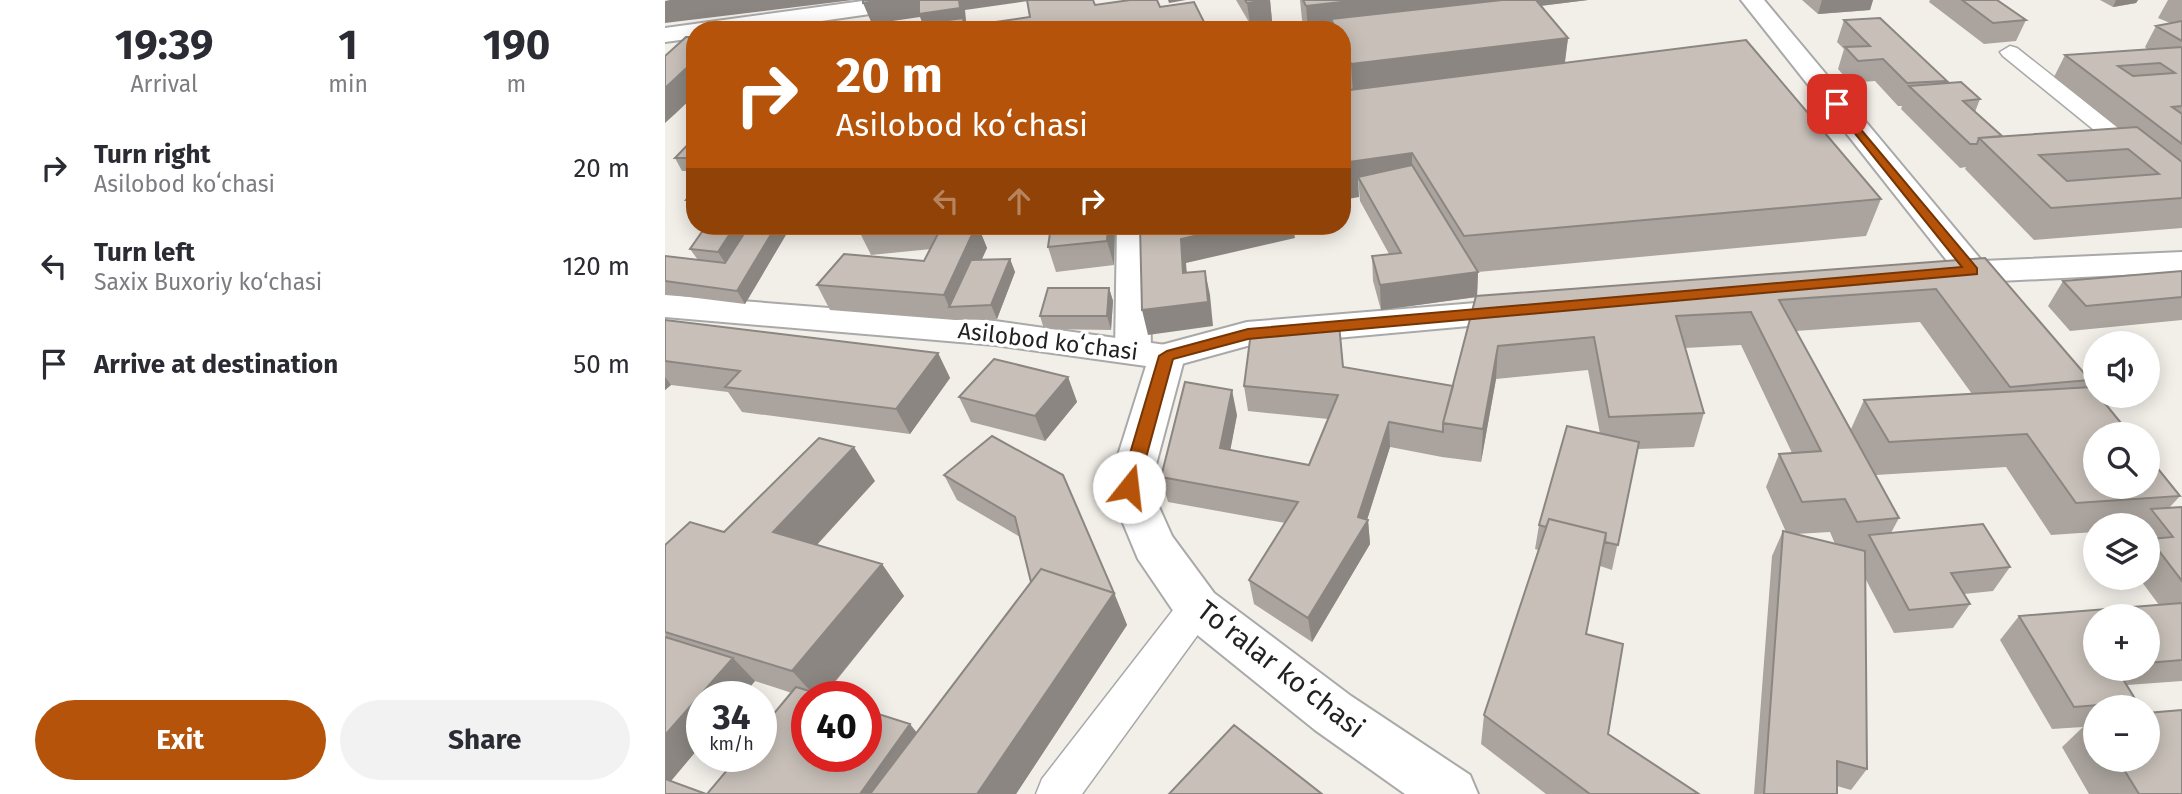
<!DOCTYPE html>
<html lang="en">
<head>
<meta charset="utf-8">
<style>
	body { margin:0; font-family:"Fira Sans",sans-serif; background:#f2f2f3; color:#2b2b33; height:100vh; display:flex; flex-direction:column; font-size:26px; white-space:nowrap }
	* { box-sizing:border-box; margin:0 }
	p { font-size:23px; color:#7c7c81 }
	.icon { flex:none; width:38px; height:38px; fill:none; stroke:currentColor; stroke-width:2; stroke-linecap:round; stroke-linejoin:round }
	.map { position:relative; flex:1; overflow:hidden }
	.panel { display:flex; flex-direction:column; background:#fff; width:665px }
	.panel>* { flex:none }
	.banner { position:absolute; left:21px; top:21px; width:665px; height:214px; border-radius:28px; box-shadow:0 4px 18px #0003; background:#b45309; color:#fff; overflow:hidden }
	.controls { position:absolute; left:1418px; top:331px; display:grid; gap:14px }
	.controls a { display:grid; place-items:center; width:77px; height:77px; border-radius:50%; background:#fff; box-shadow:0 4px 18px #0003; font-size:35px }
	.speed { position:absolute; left:21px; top:681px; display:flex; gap:14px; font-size:35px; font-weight:700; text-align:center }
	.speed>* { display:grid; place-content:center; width:91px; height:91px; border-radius:50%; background:#fff; box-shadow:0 4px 18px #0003; line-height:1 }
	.speed small { font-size:18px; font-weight:400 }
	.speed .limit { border:10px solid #d22; background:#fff; color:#111 }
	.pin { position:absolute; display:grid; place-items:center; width:60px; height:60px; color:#fff; margin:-30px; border-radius:14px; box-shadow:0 4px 10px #0006 }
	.me { position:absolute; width:77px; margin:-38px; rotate:16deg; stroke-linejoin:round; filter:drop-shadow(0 0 5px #0008) }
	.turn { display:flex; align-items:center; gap:24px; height:147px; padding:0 35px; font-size:32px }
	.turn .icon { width:91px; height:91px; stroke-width:2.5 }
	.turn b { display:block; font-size:49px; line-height:60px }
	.lanes { display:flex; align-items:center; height:66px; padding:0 35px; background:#0003; justify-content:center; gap:35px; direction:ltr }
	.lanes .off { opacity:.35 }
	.eta { display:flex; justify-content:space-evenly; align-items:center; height:119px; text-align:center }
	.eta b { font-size:42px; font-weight:700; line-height:49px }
	.action { display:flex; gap:14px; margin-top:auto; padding:14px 35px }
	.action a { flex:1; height:80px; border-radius:42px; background:#b45309; color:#fff; font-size:28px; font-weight:700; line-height:80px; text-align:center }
	.action a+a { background:#f2f2f3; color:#2b2b33 }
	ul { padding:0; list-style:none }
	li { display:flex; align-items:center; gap:21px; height:98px; padding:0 35px }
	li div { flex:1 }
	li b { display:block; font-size:26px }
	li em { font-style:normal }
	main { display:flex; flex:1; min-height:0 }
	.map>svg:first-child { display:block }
</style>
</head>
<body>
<main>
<section class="panel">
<div class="eta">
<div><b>19:39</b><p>Arrival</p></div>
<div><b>1</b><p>min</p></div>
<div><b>190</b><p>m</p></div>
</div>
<ul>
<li><svg class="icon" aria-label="right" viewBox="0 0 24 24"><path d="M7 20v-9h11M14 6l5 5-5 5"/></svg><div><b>Turn right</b><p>Asilobod koʻchasi</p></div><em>20 m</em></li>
<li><svg class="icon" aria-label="left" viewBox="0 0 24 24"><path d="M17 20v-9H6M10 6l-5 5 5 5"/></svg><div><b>Turn left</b><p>Saxix Buxoriy ko‘chasi</p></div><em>120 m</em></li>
<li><svg class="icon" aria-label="arrive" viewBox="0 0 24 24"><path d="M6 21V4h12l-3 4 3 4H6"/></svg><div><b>Arrive at destination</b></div><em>50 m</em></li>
</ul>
<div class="action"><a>Exit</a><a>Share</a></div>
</section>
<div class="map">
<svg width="1517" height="794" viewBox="0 0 1517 794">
	<rect width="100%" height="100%" fill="#f2efe9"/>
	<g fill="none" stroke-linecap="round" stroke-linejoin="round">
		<defs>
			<path id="service" d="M1345,46l7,2 165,130v19l-8,-2 -171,-139 -3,-4z
				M532,591l13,5 5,11 -5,11 -128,176h-46l6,-15 142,-183z"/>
			<path id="minor" d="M205,0h60l-11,7 -161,23h-63v8l-30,4v-14z
				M1076,0h23l218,261 200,-9v20l-183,9 3,5 -5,8c-16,4 -23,1 -33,-12l-33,-2 -5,-7 5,-7 17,-4z
				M452,226h32l2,125 3,-4 93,-25 277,-23 12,3 6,8 -6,8 -12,3 -277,25 -80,22 -13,-3 -5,-9 -3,5 -13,3 -13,-3 -5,-9z"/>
			<path id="tertiary" d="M0,295l330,26 185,26 5,9 -35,131 22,49 42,57 137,103 119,79 8,19h-73l-90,-64 -135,-109 -42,-62 -30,-72 38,-121 -151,-21 -330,-28z"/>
		</defs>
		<use href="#service" stroke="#a9a9a9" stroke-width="3"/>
		<use href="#minor" stroke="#a9a9a9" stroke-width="4"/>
		<use href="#tertiary" stroke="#a9a9a9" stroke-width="4"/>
		<use href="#service" fill="#fff" fill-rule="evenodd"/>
		<use href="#minor" fill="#fff" fill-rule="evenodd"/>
		<use href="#tertiary" fill="#fff" fill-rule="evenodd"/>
	</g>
	<path fill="#aba49e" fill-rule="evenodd" d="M571,0h34l2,21 -22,3z
		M635,0h288l-47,6 27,32 -3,25 316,136 -15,37 -388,36 -1,24 508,-38 105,122 -4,7 94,109 -11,12 13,-1v174l-55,4 10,17 -5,5h-37v53h52l35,34h-93l-27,-47 21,-20 -31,2 -52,-89 19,-24 140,-11 -20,-27h8v-53h-52v7l-44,3 -45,-68 -130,8 23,43 -8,15 119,34 -17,24 -29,3 6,10 -17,24 -59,5 -29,-55 2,191 -16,21 -14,-4v8h-83l18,-238 11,-25 3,1 -20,-45 13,-33 13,-1 -51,-108 -56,3 19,65 -10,34 -56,2 -26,121 -12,-4 -14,68 22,100 91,60h-153l-65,-50 3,-29 54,-165 -3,-1 4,-24 61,-91 -12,-64 -92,9 -15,83 -39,-5 -52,-10 -23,73h1l2,24 -58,98 -58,-38 -5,-24 36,-57 -117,-21 -7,-25 76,-62 -7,35 79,15 19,-46 -80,-8 -4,-25 99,-19 110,19 22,-89 -94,13 -8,-29 -1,-25 17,-2 -29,-53 -9,-111 -9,-20v-40h-35l-5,-10zM1255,322l52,72 -108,6 -13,29 -55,-98zM1165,532l5,12 -39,-10zM1482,616v52h-52z
		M1137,0h71l-3,10 -52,4z
		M1265,0h67l29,20 -10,21 -32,3 -55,-42z
		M1435,0h38l-2,3 -23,4z
		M1503,0h14v228l-148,12 -69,-71 1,-2 -6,1 -59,-59 1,-3h-4l-23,-25 -25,2 -12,-14 6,-20 -7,-7 7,-22 103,61 -1,2 34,16 -5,13 27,24 116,-8 -64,-51 11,-22 82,-6 -2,-2 11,-21 14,-3 -12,-5z
		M30,137v34h-13l-7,-13z
		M30,188v27l-9,-15z
		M41,226h111l-3,5 -27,2 -42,71 -80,-10v-38l33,4 -8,-11z
		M196,226h117l9,22 -6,12 29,-1 5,13 -18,47 -42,1 -125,-10 -13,-25 107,-24 7,-12 -60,6 -12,-24z
		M386,226h64l-1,39 -58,7 -8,-25z
		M1517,271v49l-112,11 -22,-25 15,-25z
		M444,288l4,13 -2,29 -67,-1 -4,-13z
		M0,320l273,33 12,25 -40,56 -168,-22 -14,-20 -57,-7 -6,5z
		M403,377l9,25 -32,39 -74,-19 -12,-25z
		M327,436l122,157 13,32 -111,169 -224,-101 -37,-12 -84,100 -6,13v-249l59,-13 151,-51 -58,64 65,19 22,32 -80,100 93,36 114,-150 -11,-45 -63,-37 -13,-25z"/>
	<path fill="#8b8681" d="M5,0h183l-188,23v-22z
		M217,0h146v1l-63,9 2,20h-42l-5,-13 -48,7 -9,-21z
		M503,0h18l-17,3z
		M605,0l2,21 -22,3 -3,-21z
		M694,0h229l-246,30 -11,-11 1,11h-24l-2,-24z
		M1157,0h51l-3,10 -52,4z
		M1451,0h22l-2,3 -23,4z
		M382,24l2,6h-36z
		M903,38l-4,29 -211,27 -2,-30z
		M30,60v35l-20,19 -10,-17v-9z
		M0,97l10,17 -10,9z
		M747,153v36l-54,-12 1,20 -17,3v-37z
		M70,226h30l-31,50 -16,-24z
		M111,226h7l4,7 -42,71 -8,-13z
		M146,226h6l-3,5z
		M268,226h23l-14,21z
		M311,226h2l9,22 -26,58 -12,1 -5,-12z
		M443,226h7l-1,39 -7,-24z
		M573,226h55l2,12 -109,25 3,35 -6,-25 -40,-38z
		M345,259l5,13 -18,47 -6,-14z
		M540,271l5,24 3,31 -65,9 -6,-25z
		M813,272l-1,25 -96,13 -1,-25z
		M444,288l4,13 -2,29 -4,-14z
		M833,346l-2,33 -15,83 2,-33z
		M273,353l12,25 -40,56 -14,-25z
		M0,377l6,8 -6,5z
		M403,377l9,25 -32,39 -10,-25z
		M567,390l5,25 -11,58 -6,-25z
		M724,422l1,25 -24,76 2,-3 2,24 -58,98 -4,-24 50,-101z
		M189,447l21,34 -77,84 -25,-33z
		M217,564l22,32 -81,100h-8l-23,-25z
		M449,593l13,32 -111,169h-39z
		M68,658l22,23 -13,15h-40v48l-37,44v-53z
		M245,724l23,29 -28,41h-45z"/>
	<path fill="#c7bfb8" stroke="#8b8681" stroke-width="2" fill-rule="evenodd" d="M198,0h19l-19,3z
		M254,0h40l1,8 -41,6z
		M362,0h66l2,5 35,-5h27l3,7 34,-5 14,28h-159l-2,-6 -34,6h-45l-1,-4 63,-9z
		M580,0h22l-20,3z
		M638,0h56l-53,6z
		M837,0h34l32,38 -217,26 -9,-20v-14h-6l-5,-11z
		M1297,0h35l29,20 -33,3z
		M298,18l2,12h-81v-1z
		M1215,18l67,63 -40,2 -24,-24 -25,2 -13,-14 25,-1 -26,-26z
		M1517,21v20l-26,-15z
		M21,37h9v23l-30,28v-32z
		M1081,40l135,159 -417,37 -52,-83 -70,10v-72z
		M1517,47v59l-10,1 10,7v30l-117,-89zM1495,63l15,10 -42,3 -15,-10z
		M1296,82l19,17 -17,2 39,35 -23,2 -2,6h-7l-61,-58z
		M1472,127l45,35v36l-131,10 -72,-70zM1463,149l31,25 -92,7 -28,-26z
		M30,137v21h-20z
		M747,165l66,107 -98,13 -8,-29 29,-3 -43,-76z
		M30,188v12h-9z
		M41,226h29l-17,26 -28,-3z
		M84,226h27l-39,65 -72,-10v-25l60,7z
		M196,226h45l-47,5z
		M277,226h34l-32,69 -127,-10 27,-31 80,7z
		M386,226h57l-1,15 -59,6z
		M475,226h98l-57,13 2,34 22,-2 3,31 -66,8z
		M1320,258l105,122 -80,7 -74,-98 -157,11 120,218 -42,4 -12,-23 -43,3 -23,-48 42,-3 -70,-139 -75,4 28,97 -95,4 -15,-80 -96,9 -15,83 -40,-6 33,-127z
		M345,259l-19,46 -42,2 22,-47z
		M1517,271v26l-96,9 -23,-25z
		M383,288h61l-2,28h-67z
		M0,320l273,33 -42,56 -171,-22 15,-16 -75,-10z
		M674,324l4,43 110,19 -10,37v9l-54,-10 -31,95 10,3 -60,98 -59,-38 49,-78 -137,-25 24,-95 47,8 -12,58 89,17 29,-70 -94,-9 7,-54z
		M329,359l74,18 -33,39 -76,-19z
		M1427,387l3,3v6h4l31,38h-35v52h52v-31l33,41 -104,7 -49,-69 -138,8 -25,-42z
		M902,426l72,16 -21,103 -13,-3 1,-9 -57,-14 -3,8 -7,-2z
		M327,436l71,39 51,118 -73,-24 -10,13 -16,-65 -71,-42z
		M154,438l35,9 -81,85 109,32 -90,107 -127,-39v-87l25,-23 34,10z
		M1517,507v74l-32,-42 23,-2 -22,-28z
		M884,519l57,14 -20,101 37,10 -15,90 91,60h-109l-106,-79z
		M1318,524l27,43 -59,6 19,31 -61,6 -40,-75z
		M1118,531l82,20 2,218 -30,-8v33h-73z
		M376,569l73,24 -137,201h-107z
		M1517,603v57l-35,3v-47h-52v52h21l21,34 -63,5 -55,-91z
		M0,637l68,21 -68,77z
		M131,687l30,9h-19v60h59v-46l44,14 -50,70h-153l32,-38h22v-27z
		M1517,710v84h-43l-21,-34h29v-47z
		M569,725l88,69h-153z
		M0,779l41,15h-41z"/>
	<path fill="#b45309" stroke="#753606" stroke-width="2" d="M1172,101l140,167v6l-729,65 -75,20 -35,128 -9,7 -6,-2 -3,-5 39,-131 8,-5 81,-22 714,-62 -129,-161 -2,-2z"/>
	<g text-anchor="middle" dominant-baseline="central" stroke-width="7" stroke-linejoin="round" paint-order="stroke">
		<g font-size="23" fill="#222" stroke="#fff">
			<text transform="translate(383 341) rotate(7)">Asilobod koʻchasi</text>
		</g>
		<g font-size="28" fill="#222" stroke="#fff">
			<text transform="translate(616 669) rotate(38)">Toʻralar koʻchasi</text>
		</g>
	</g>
</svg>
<div class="controls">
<a><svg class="icon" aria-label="sound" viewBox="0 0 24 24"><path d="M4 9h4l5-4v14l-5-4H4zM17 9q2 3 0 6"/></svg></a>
<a><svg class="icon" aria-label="search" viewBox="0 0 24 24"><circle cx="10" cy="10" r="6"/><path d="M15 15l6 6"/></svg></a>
<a><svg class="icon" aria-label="layers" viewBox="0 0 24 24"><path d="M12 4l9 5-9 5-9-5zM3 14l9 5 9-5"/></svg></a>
<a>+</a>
<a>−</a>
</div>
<div class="speed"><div>34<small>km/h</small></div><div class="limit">40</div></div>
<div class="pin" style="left:1172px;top:104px;background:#d93025"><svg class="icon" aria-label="arrive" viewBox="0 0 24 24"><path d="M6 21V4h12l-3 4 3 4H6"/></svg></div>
<svg class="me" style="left:464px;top:487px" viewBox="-20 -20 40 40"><circle r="19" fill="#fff"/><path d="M0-13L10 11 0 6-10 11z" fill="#b45309"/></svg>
<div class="banner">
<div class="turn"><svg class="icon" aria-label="right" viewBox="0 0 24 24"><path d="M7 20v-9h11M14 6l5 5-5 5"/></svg><div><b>20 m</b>Asilobod koʻchasi</div></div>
<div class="lanes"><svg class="icon off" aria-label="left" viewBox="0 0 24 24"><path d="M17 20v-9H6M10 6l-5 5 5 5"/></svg><svg class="icon off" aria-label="ahead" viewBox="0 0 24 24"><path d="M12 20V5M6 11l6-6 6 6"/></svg><svg class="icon" aria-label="right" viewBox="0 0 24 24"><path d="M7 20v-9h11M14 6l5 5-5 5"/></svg></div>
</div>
</div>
</main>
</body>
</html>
